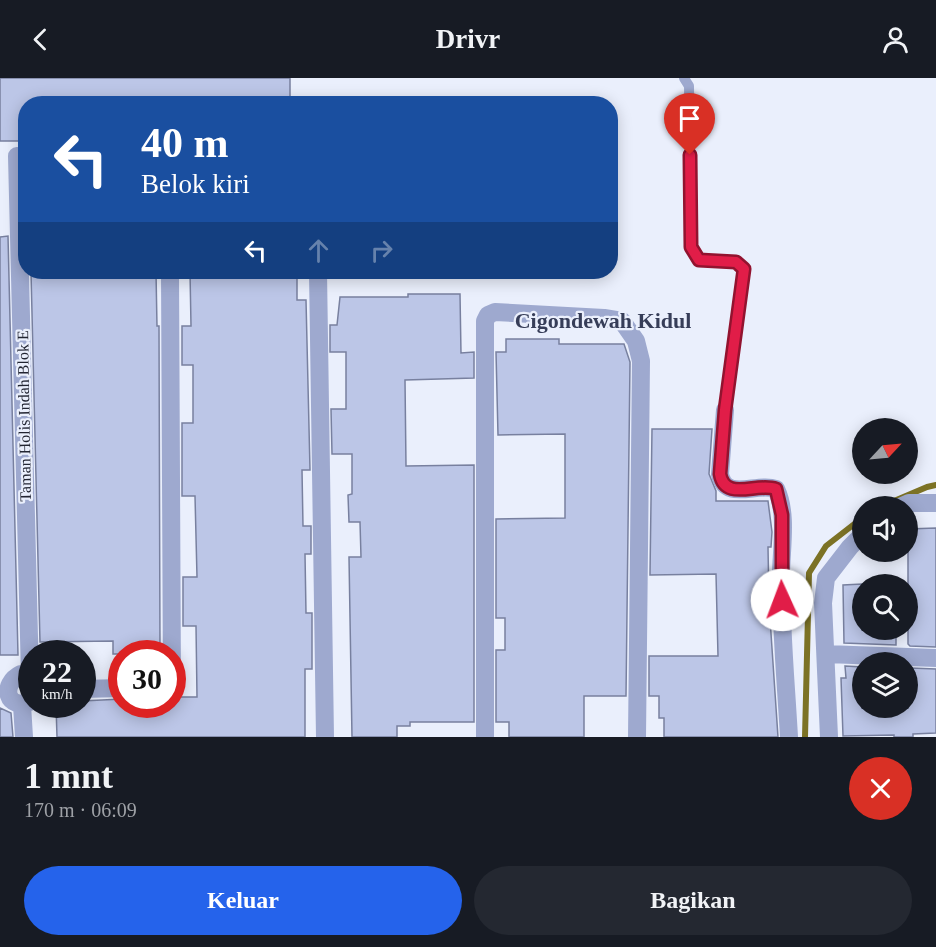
<!DOCTYPE html>
<html lang="id">
<head>
<meta charset="utf-8">
<style>
	body { margin:0; font-family:Georgia,serif; background:#242831; color:#f1f3f6; height:100vh; display:flex; flex-direction:column; font-size:22px; white-space:nowrap }
	* { box-sizing:border-box; margin:0 }
	p { font-size:20px; color:#9ea1a6 }
	.icon { flex:none; width:33px; height:33px; fill:none; stroke:currentColor; stroke-width:2; stroke-linecap:round; stroke-linejoin:round }
	.map { position:relative; height:659px; overflow:hidden }
	.drawer { display:flex; flex-direction:column; background:#171b24; flex:1 }
	.drawer>* { flex:none }
	.banner { position:absolute; left:18px; top:18px; width:600px; height:183px; border-radius:24px; box-shadow:0 3px 15px #0003; background:#1a4fa0; color:#fff; overflow:hidden }
	.needle { width:39px; rotate:64deg }
	.tools { position:absolute; left:852px; top:340px; display:grid; gap:12px }
	.tools a { display:grid; place-items:center; width:66px; height:66px; border-radius:50%; background:#171b24; box-shadow:0 3px 15px #0003; font-size:30px }
	.speed { position:absolute; left:18px; top:562px; display:flex; gap:12px; font-size:30px; font-weight:700; text-align:center }
	.speed>* { display:grid; place-content:center; width:78px; height:78px; border-radius:50%; background:#171b24; box-shadow:0 3px 15px #0003; line-height:1 }
	.speed small { font-size:15px; font-weight:400 }
	.speed .limit { border:9px solid #d22; background:#fff; color:#111 }
	.pin { position:absolute; display:grid; place-items:center; width:51px; height:51px; color:#fff; margin:-62px -26px; border-radius:50% 50% 50% 0; rotate:-45deg; box-shadow:0 0 6px #0007 }
	.pin .icon { rotate:45deg }
	.me { position:absolute; width:66px; margin:-33px; rotate:358deg; stroke-linejoin:round; filter:drop-shadow(0 0 4px #0008) }
	.turn { display:flex; align-items:center; gap:21px; height:126px; padding:0 24px; font-size:27px }
	.turn .icon { width:78px; height:78px; stroke-width:2.5 }
	.turn b { display:block; font-size:42px; line-height:51px }
	.lanes { display:flex; align-items:center; height:57px; padding:0 24px; background:#0003; justify-content:center; gap:30px; direction:ltr }
	.lanes .off { opacity:.35 }
	.round { display:grid; place-items:center; flex:none; width:63px; height:63px; border-radius:32px; background:#242831 }
	.head { display:flex; align-items:center; justify-content:space-between; height:102px; padding:0 24px }
	h1 { font-size:36px; font-weight:700; line-height:45px }
	.action { display:flex; gap:12px; margin-top:auto; padding:12px 24px }
	.action a { flex:1; height:69px; border-radius:36px; background:#2563eb; color:#fff; font-size:24px; font-weight:700; line-height:69px; text-align:center }
	.action a+a { background:#242831; color:#f1f3f6 }
	header { display:flex; justify-content:space-between; align-items:center; height:78px; padding:0 24px; background:#171b24; font-size:27px; font-weight:700 }
	.map>svg:first-child { display:block }
</style>
</head>
<body>
<header><svg class="icon" aria-label="back" viewBox="0 0 24 24"><path d="M15 5l-7 7 7 7"/></svg>Drivr<svg class="icon" aria-label="person" viewBox="0 0 24 24"><circle cx="12" cy="8" r="4"/><path d="M4 21q1-7 8-7t8 7"/></svg></header>
<div class="map">
<svg width="936" height="659" viewBox="0 0 936 659">
	<rect width="100%" height="100%" fill="#eaeffc"/>
	<g fill="none" stroke-linecap="round" stroke-linejoin="round">
		<path stroke="#7c7225" stroke-width="6" d="M880,429l47,-20 9,-2
			M805,659l4,-164 17,-27 36,-28"/>
	</g>
	<path fill="#bcc6e7" stroke="#78809f" stroke-width="1.5" d="M0,0h290v26h-264v37h-26z
		M8,158l10,419h-18v-418z
		M31,194h125l1,54h2l1,328h-47v-13l-73,1z
		M190,194h107v28h9l4,170h-8l1,56h8v28h-6l1,59h6v56h-7v68h-248l-1,-32h26v-4l40,-2v6h50v-8h25l-1,-71h-13v-49h14l-2,-81h-13v-73h11v-58h-11v-39h9z
		M408,216h52l1,59 13,-1v26l-69,2 1,86 68,-1v257h-64v4h-13v11h-45l-3,-180h12l-1,-35h-11l-1,-27 4,-1v-40h-20l-1,-45h15v-57h-16v-27h7l3,-28h68z
		M506,261h53v5h65l6,18 -4,334h-42v41h-75v-15h-13v-72h9v-32h-9v-99l69,-1v-84l-67,1 -2,-83h10z
		M652,351h60l-3,45 7,17v10h52l4,31 -1,15h-3l1,57 9,133h-114v-19h-5v-22h-10v-40h69l-2,-82 -66,1z
		M936,450v119l-26,-1 -2,-2v-115z
		M862,506v46h34v15l-52,-2 -1,-58z
		M845,588l17,1v41h46v-30h3v-10l25,1v64l-23,1v3h-19v-2l-51,1 -2,-58h5z
		M0,630l11,5 2,24h-13z"/>
	<g fill="none" stroke-linecap="round" stroke-linejoin="round">
		<path stroke="#9ea9cf" stroke-width="10" d="M684,0l5,8 2,161 8,13 37,2 8,7 -19,141"/>
		<path stroke="#9ea9cf" stroke-width="18" d="M17,78l13,521
			M170,194l2,414
			M318,194l7,465
			M725,332l-5,64c5,28 37,8 56,15 12,25 5,60 5,87 0,54 5,108 8,161
			M900,429l9,-4h27
			M826,576l110,4
			M32,601l-11,-5c-21,10 -15,38 11,27
			M82,611l40,-1
			M22,627l2,32
			M485,659v-416l3,-6 7,-3 109,6 18,3 14,20 5,20 -4,376
			M829,659l-6,-134 3,-25 24,-31 12,-12"/>
	</g>
	<g fill="none" stroke-linecap="round" stroke-linejoin="round">
		<defs>
			<path id="route" d="M690,77l1,92 8,13 37,2 8,7 -19,141 -5,64c5,28 37,8 56,15l6,26v85"/>
		</defs>
		<use href="#route" stroke="#92132f" stroke-width="15"/>
		<use href="#route" stroke="#e11d48" stroke-width="10"/>
	</g>
	<g text-anchor="middle" dominant-baseline="central" stroke-width="4.5" stroke-linejoin="round" paint-order="stroke">
		<g font-size="16" fill="#222532" stroke="#eaeffc">
			<text transform="translate(24 338) rotate(-91)">Taman Holis Indah Blok E</text>
		</g>
		<g font-size="22" font-weight="bold" fill="#363d58" stroke="#eaeffc">
			<text x="603" y="242">Cigondewah Kidul</text>
		</g>
	</g>
</svg>
<div class="tools">
<a><svg class="needle" viewBox="-14 -14 28 28"><path d="M0-13l5 13h-10z" fill="#e53935"/><path d="M0 13l5-13h-10z" fill="#9ea1a6"/></svg></a>
<a><svg class="icon" aria-label="sound" viewBox="0 0 24 24"><path d="M4 9h4l5-4v14l-5-4H4zM17 9q2 3 0 6"/></svg></a>
<a><svg class="icon" aria-label="search" viewBox="0 0 24 24"><circle cx="10" cy="10" r="6"/><path d="M15 15l6 6"/></svg></a>
<a><svg class="icon" aria-label="layers" viewBox="0 0 24 24"><path d="M12 4l9 5-9 5-9-5zM3 14l9 5 9-5"/></svg></a>
</div>
<div class="speed"><div>22<small>km/h</small></div><div class="limit">30</div></div>
<div class="pin" style="left:690px;top:77px;background:#d93025"><svg class="icon" aria-label="arrive" viewBox="0 0 24 24"><path d="M6 21V4h12l-3 4 3 4H6"/></svg></div>
<svg class="me" style="left:782px;top:522px" viewBox="-20 -20 40 40"><circle r="19" fill="#fff"/><path d="M0-13L10 11 0 6-10 11z" fill="#e11d48"/></svg>
<div class="banner">
<div class="turn"><svg class="icon" aria-label="left" viewBox="0 0 24 24"><path d="M17 20v-9H6M10 6l-5 5 5 5"/></svg><div><b>40 m</b>Belok kiri</div></div>
<div class="lanes"><svg class="icon" aria-label="left" viewBox="0 0 24 24"><path d="M17 20v-9H6M10 6l-5 5 5 5"/></svg><svg class="icon off" aria-label="ahead" viewBox="0 0 24 24"><path d="M12 20V5M6 11l6-6 6 6"/></svg><svg class="icon off" aria-label="right" viewBox="0 0 24 24"><path d="M7 20v-9h11M14 6l5 5-5 5"/></svg></div>
</div>
</div>
<section class="drawer">
<div class="head"><div><h1>1 mnt</h1><p>170 m · 06:09</p></div><a class="round" style="background:#d93025;color:#fff"><svg class="icon" aria-label="close" viewBox="0 0 24 24"><path d="M6 6l12 12M18 6L6 18"/></svg></a></div>
<div class="action"><a>Keluar</a><a>Bagikan</a></div>
</section>
</body>
</html>
